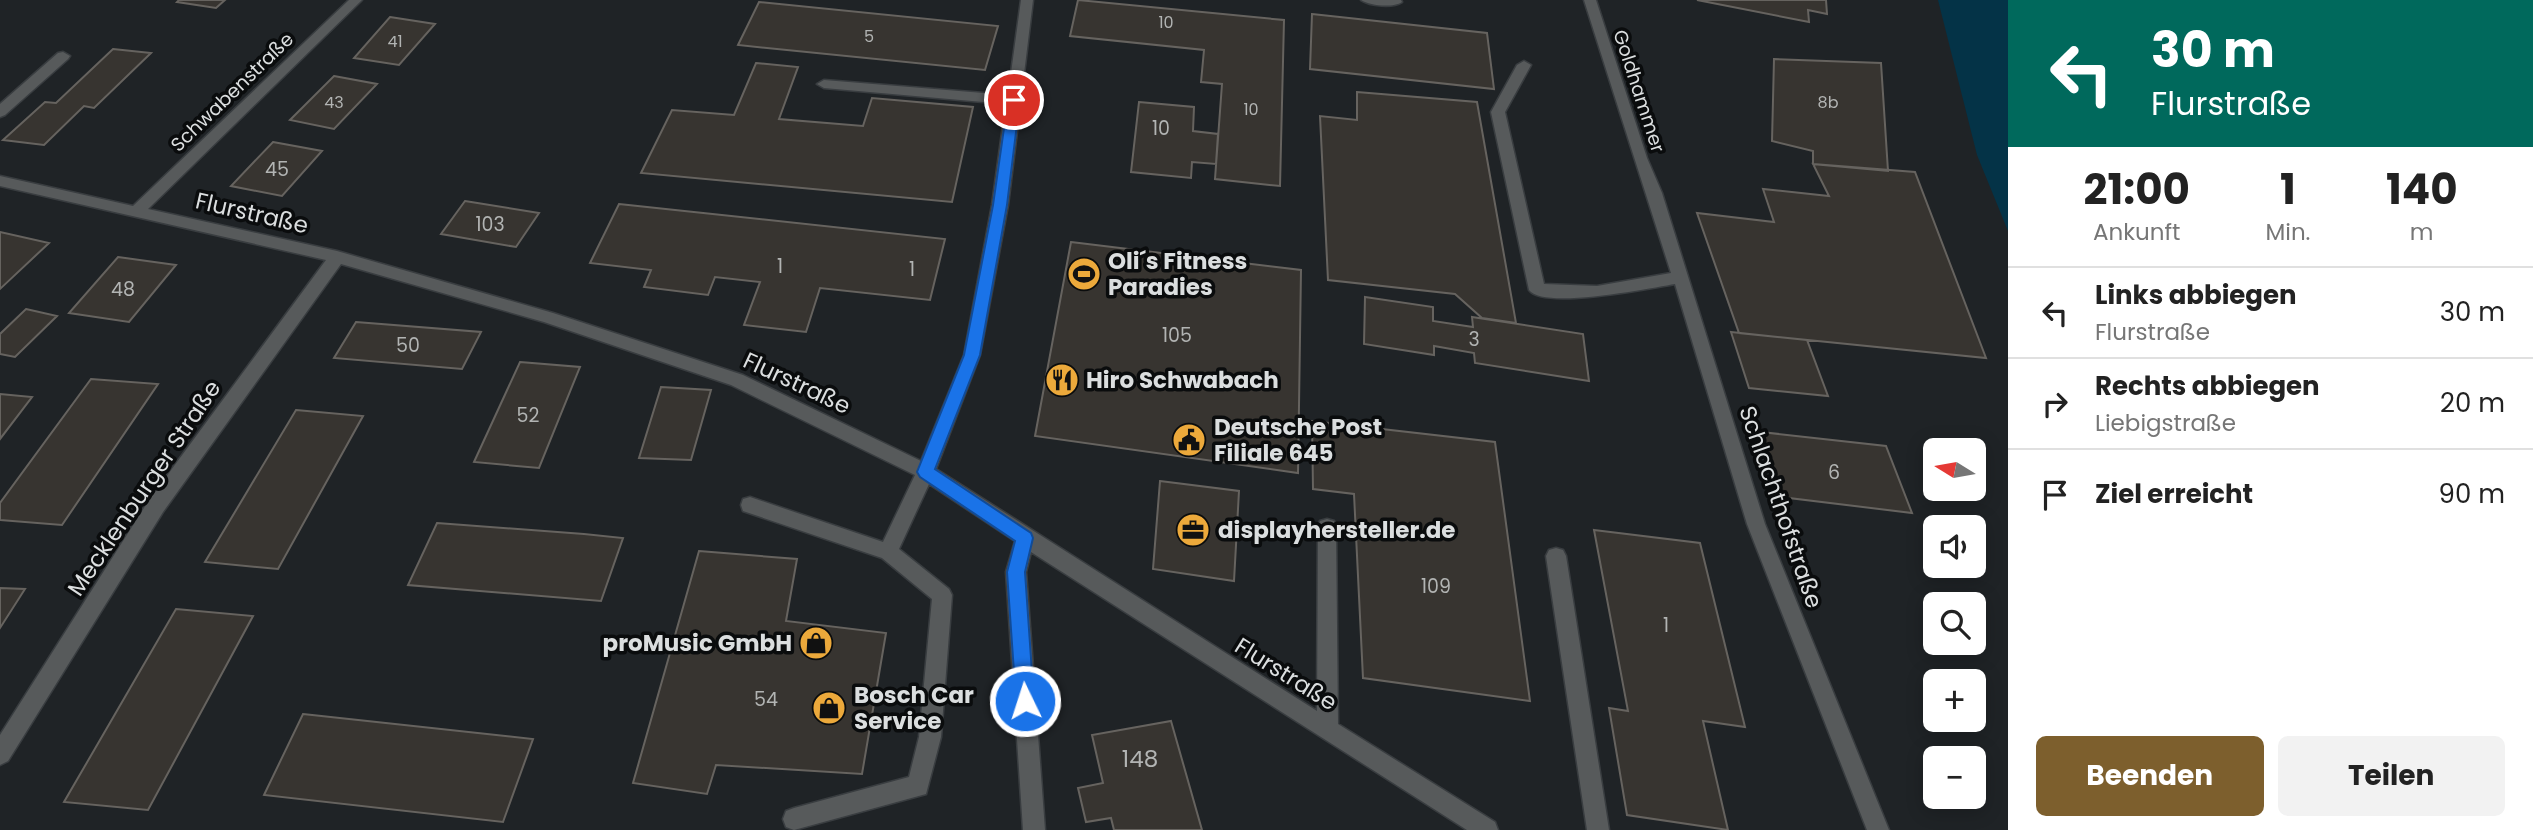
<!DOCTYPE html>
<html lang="de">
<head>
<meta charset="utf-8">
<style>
	body { margin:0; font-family:Poppins,sans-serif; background:#f2f2f2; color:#222; height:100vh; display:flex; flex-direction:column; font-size:26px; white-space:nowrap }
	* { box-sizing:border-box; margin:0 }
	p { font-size:23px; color:#767676 }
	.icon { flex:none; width:38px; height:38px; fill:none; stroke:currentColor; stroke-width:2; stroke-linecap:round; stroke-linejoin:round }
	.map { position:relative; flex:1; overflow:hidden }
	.panel { display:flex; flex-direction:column; background:#fff; width:525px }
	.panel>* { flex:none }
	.top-card { background:#00695c; color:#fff; overflow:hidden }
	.needle { width:46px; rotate:281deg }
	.buttons { position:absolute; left:1923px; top:438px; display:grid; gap:14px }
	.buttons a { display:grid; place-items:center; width:63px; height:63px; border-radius:10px; background:#fff; box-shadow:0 4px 18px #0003; font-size:35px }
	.pin { position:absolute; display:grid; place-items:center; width:60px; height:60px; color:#fff; margin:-30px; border:4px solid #fff; border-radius:50%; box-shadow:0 2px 7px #0007 }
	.me { position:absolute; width:77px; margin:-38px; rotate:356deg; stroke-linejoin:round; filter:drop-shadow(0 0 5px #0008) }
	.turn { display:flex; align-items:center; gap:24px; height:147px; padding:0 28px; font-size:32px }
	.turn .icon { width:91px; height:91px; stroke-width:2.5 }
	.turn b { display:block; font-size:49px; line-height:60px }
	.eta { display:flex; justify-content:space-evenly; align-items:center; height:119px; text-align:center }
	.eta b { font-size:42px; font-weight:700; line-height:49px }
	.cta { display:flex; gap:14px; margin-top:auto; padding:14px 28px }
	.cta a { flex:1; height:80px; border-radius:10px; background:#7d5f2d; color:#fff; font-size:28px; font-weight:700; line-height:80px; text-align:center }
	.cta a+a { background:#f2f2f2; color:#222 }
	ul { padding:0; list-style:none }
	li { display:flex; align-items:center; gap:21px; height:91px; padding:0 28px; border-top:2px solid #e0e0e0 }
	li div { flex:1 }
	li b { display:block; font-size:26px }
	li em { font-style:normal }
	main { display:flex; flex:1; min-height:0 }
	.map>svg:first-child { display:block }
</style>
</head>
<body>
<main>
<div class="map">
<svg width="2008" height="830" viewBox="0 0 2008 830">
	<rect width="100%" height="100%" fill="#1f2326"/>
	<path fill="#043347" d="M1938,0h70v231l-31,-76z"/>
	<path fill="#373430" stroke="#66635f" stroke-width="2" d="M179,0h46l-9,8 -39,-6z
		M1078,0l206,20 -4,166 -65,-7 7,-95 -21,-2 3,-32 -134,-14z
		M1697,0h129l1,14 -19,-4 1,12z
		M759,2l239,24 -13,44 -247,-25z
		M1312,14l175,19 7,56 -184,-20z
		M390,17l45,7 -36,41 -45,-7z
		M113,49l38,4 -57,55 -10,-2 -40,39 -41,-5 42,-38 11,1z
		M1774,59l107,4 7,108 -75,-7v-13l-41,-10z
		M756,63l42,4 -19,52 84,7 9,-28 101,9 -21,95 -311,-29 31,-63 62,5z
		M334,76l43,8 -43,45 -44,-9z
		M1357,92l120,10 39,221 -34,-5 -27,-24 -127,-14 -8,-164 37,4z
		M1139,102l55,5 -1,24 25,3 -2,30 -24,-2 -1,16 -60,-6z
		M273,142l49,9 -40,45 -51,-10z
		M1813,164l102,8 71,186 -247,-25 -42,-120 77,9 -11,-33 66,7z
		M465,201l74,12 -23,34 -75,-13z
		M619,204l326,35 -15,61 -110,-12 -14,44 -62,-7 16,-43 -45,-5 -7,18 -64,-8 7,-17 -61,-7z
		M0,232l49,11 -49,46z
		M1071,242l230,28 -3,203 -263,-37z
		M118,257l58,8 -47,57 -60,-9z
		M1365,297l68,10v14l40,6 -1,-10 111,17 6,47 -114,-18 -1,-10 -40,-7v9l-70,-11z
		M26,309l31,7 -42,41 -15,-3v-20z
		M356,322l125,10 -19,37 -128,-11z
		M1731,332l76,8 21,56 -79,-8z
		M520,362l60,5 -41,101 -65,-6z
		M91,379l67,5 -96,141 -62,-5v-17z
		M661,387l50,3 -20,70 -52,-2z
		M0,394l32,3 -32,42z
		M296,410l67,6 -85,153 -73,-7z
		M1312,421l183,21 35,259 -167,-23 -9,-184 -41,-5z
		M1761,432l125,14 26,67 -131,-16z
		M1160,481l79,10 -5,90 -81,-12z
		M437,523l147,11 39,4 -22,63 -193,-16z
		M1594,530l106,13 45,184 -42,-6 25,109 -101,-15 -18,-107 19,3z
		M699,551l98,8 -11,62 100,12 -24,141 -146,-9 -9,29 -74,-11z
		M0,588l25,1 -25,39z
		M176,609l77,7 -105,194 -84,-8z
		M303,714l230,25 -30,83 -239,-27z
		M1171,721l31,109h-88l-3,-12 -25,4 -8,-34 25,-5 -11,-48z"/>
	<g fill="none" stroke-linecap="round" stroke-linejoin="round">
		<defs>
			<path id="minor" d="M349,0h13l-214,209 189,42 216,62 190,62 178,86 43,-106 28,-150 14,-101 -182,-16 -7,-4 7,-4 184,15 13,-95h12l-25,205 -28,150 -44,114 381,242 1,-184 2,-6 7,-2 7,2 2,6 2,197 157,98 3,8h-31l-436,-278 -5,20 19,258h-22l-17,-258 9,-31 -86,-57 -30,65 50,40 3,6 -11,142 -15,57 -132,36 -8,-3 -3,-8 3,-8 8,-3 115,-31 10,-40 13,-138 -50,-41 -139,-47 -2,-6 2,-6 7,-2 133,45 32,-67 -184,-90 -187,-63 -203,-58 -178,248 -155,249 -8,4v-30l149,-235 177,-240 -326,-74v-10l133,30z
				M1361,0h40l1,2c-9,6 -32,4 -41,-2z
				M1584,0h12l51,158 15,35 103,331 124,306h-22l-120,-306 -72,-240c-24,4 -132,26 -146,6l-38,-178 26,-47 7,-4 7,4 -26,47 39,172 53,2 74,-13z
				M63,52l7,4 -2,3 -63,56 -5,2v-13l58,-51z
				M1556,548l7,2 3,6 43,274h-22l-41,-274 3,-6z"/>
		</defs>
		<use href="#minor" stroke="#393d40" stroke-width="3"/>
		<use href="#minor" fill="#575a5b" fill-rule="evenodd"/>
	</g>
	<path fill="#1a73e8" stroke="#114b97" stroke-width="2" d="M1014,96l6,4 -13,105 -27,150 -45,114 96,64 2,5 -8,34 9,129 -2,6 -7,3 -7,-3 -2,-6 -9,-129 8,-31 -95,-64 -3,-5 47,-117 29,-150 15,-105z"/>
	<defs>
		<symbol id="stadium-disc" viewBox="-11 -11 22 22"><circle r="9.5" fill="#eca93b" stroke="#0a0c0d"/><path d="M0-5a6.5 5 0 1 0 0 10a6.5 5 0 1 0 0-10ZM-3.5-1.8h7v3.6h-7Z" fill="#111"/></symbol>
		<symbol id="restaurant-disc" viewBox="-11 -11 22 22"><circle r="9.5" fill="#eca93b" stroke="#0a0c0d"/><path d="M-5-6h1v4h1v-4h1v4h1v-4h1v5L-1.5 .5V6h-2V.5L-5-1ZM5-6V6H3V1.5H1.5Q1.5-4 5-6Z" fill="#111"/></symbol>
		<symbol id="civic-disc" viewBox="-11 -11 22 22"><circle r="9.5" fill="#eca93b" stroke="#0a0c0d"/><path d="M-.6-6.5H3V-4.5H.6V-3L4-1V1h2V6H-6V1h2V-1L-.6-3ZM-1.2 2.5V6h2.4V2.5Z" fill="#111"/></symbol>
		<symbol id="office-disc" viewBox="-11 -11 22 22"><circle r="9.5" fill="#eca93b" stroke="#0a0c0d"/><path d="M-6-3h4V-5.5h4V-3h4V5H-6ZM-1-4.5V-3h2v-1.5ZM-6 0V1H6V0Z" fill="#111"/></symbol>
		<symbol id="shop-disc" viewBox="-11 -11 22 22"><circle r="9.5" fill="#eca93b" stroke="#0a0c0d"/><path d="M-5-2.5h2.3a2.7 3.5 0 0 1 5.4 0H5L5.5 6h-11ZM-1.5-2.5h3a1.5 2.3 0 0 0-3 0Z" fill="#111"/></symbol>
	</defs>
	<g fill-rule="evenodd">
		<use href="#stadium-disc" x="1065" y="255" width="38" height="38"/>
		<use href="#restaurant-disc" x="1043" y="361" width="38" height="38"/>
		<use href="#civic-disc" x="1170" y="421" width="38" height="38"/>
		<use href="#office-disc" x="1174" y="511" width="38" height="38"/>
		<use href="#shop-disc" x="797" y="624" width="38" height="38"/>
		<use href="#shop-disc" x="810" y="689" width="38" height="38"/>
	</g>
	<g text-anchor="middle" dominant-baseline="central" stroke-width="7" stroke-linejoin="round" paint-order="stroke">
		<g font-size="16" fill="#b2b4b3">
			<text x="1166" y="22">10</text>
			<text x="869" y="36">5</text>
			<text x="395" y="41">41</text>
			<text x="334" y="102">43</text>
			<text x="1828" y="102">8b</text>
			<text x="1251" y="109">10</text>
		</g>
		<g font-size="19" fill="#dbdedf" stroke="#0a0c0d">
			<text transform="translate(1639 91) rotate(72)">Goldhammer</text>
			<text transform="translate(232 92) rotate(-44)">Schwabenstraße</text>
		</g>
		<g font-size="19" fill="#b2b4b3">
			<text x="1161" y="128">10</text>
			<text x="277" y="169">45</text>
			<text x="490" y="224">103</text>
			<text x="780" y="266">1</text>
			<text x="912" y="269">1</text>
			<text x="123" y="289">48</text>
			<text x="1177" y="335">105</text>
			<text x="1474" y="339">3</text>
			<text x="408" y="345">50</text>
			<text x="528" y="415">52</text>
			<text x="1834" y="472">6</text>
			<text x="1436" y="586">109</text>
			<text x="1666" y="625">1</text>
			<text x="766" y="699">54</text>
		</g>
		<g font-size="23" fill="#dbdedf" stroke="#0a0c0d">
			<text transform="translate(252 213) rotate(13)">Flurstraße</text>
			<text transform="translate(797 383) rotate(25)">Flurstraße</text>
			<text transform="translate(144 488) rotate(-56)">Mecklenburger Straße</text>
			<text transform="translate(1781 507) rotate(71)">Schlachthofstraße</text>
			<text transform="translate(1286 674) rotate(32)">Flurstraße</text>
		</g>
		<g font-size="23" font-weight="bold" fill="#dbdedf" stroke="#0a0c0d" text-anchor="start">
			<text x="1108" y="261">Oli´s Fitness<tspan x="1108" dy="26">Paradies</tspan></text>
			<text x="1086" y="380">Hiro Schwabach</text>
			<text x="1214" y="427">Deutsche Post<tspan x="1214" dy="26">Filiale 645</tspan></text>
			<text x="1218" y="530">displayhersteller.de</text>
			<text x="792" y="643" text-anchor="end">proMusic GmbH</text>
			<text x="854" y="695">Bosch Car<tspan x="854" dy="26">Service</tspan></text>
		</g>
		<g font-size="23" fill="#b2b4b3">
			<text x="1140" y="759">148</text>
		</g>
	</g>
</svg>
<div class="buttons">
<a><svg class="needle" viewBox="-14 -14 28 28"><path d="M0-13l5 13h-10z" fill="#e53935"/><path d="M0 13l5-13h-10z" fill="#767676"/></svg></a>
<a><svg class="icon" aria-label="sound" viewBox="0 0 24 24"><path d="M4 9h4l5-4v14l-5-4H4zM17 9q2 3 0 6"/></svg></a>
<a><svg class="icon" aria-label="search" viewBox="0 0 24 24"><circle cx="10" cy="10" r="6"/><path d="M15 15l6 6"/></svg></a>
<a>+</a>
<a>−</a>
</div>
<div class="pin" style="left:1014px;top:100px;background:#d93025"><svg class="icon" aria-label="arrive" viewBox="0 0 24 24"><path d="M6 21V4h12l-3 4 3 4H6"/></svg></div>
<svg class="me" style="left:1025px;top:701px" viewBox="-20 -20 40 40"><circle r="17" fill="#1a73e8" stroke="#fff" stroke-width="3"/><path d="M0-11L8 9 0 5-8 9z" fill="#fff"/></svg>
</div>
<section class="panel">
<div class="top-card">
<div class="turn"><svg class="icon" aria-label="left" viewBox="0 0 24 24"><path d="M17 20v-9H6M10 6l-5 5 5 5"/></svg><div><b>30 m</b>Flurstraße</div></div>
</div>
<div class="eta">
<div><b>21:00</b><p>Ankunft</p></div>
<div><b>1</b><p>Min.</p></div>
<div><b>140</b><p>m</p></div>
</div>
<ul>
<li><svg class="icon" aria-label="left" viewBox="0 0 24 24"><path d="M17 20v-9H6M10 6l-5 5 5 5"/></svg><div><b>Links abbiegen</b><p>Flurstraße</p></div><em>30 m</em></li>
<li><svg class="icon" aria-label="right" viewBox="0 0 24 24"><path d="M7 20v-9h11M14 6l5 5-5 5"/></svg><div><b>Rechts abbiegen</b><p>Liebigstraße</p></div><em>20 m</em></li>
<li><svg class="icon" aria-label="arrive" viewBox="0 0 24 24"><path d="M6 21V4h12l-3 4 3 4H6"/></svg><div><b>Ziel erreicht</b></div><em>90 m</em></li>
</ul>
<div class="cta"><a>Beenden</a><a>Teilen</a></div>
</section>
</main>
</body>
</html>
